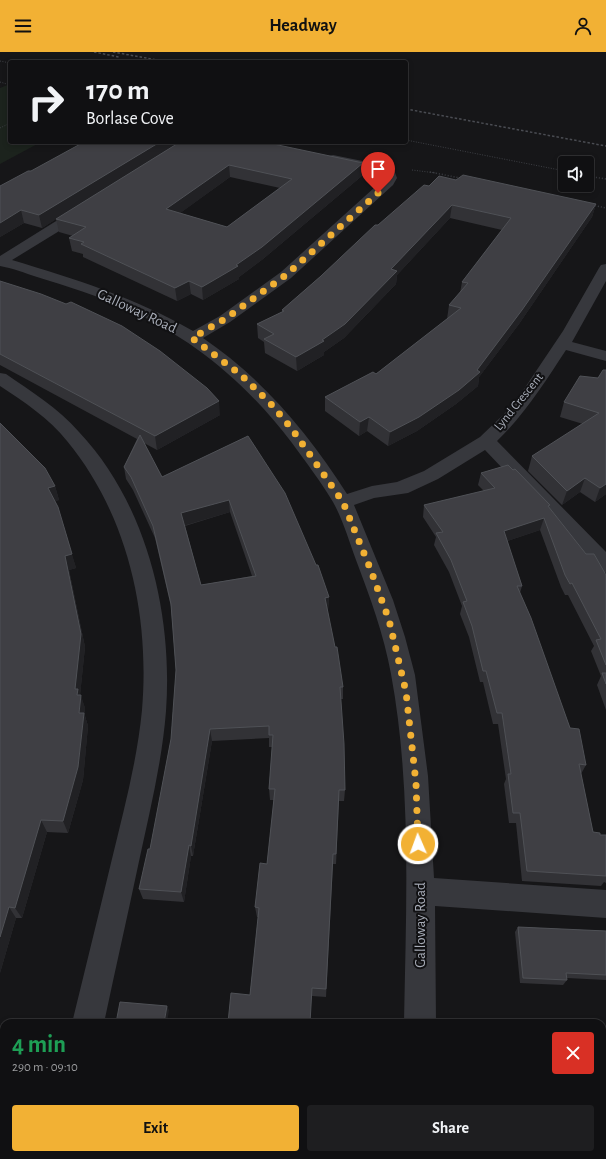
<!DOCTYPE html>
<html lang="en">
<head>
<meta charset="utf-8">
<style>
	body { margin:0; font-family:"Alegreya Sans",sans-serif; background:#1e1e20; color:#f1f3f6; height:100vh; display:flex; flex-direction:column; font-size:15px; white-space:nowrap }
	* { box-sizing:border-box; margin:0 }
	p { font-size:13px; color:#9c9d9f }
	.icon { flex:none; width:22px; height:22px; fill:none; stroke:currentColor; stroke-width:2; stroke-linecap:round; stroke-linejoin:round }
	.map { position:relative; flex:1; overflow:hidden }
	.drawer { position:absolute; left:0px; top:967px; width:606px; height:140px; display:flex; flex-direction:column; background:#101012; border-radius:12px 12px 0 0; box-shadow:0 2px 6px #0003,0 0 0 1px #303032 }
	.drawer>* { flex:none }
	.hud { position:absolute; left:8px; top:8px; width:400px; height:84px; border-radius:4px; box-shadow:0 2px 6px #0003,0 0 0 1px #303032; background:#101012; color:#f1f3f6; overflow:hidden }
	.fabs { position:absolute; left:558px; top:104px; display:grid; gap:8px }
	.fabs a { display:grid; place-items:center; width:36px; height:36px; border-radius:4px; background:#101012; box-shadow:0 2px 6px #0003,0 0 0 1px #303032; font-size:20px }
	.pin { position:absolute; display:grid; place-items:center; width:34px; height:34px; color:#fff; margin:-41px -17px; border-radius:50% 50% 50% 0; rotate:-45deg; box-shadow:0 0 4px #0007 }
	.pin .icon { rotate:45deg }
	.me { position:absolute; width:44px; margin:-22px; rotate:358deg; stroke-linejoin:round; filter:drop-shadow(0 0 3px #0008) }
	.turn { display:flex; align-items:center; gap:14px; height:84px; padding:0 12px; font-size:18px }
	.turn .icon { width:52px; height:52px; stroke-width:2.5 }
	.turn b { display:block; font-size:28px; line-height:34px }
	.round { display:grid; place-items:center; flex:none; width:42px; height:42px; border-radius:4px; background:#1e1e20 }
	.head { display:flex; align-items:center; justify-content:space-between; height:68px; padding:0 12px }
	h1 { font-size:24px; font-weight:700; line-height:30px; color:#1e9e55 }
	.button { display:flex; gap:8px; margin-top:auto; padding:8px 12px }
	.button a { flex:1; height:46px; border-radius:4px; background:#f2b134; color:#111; font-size:16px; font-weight:700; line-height:46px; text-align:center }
	.button a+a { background:#1e1e20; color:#f1f3f6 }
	header { display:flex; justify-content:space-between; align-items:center; height:52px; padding:0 12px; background:#f2b134; color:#111; font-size:18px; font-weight:700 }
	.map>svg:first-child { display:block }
</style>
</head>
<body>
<header><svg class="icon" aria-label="menu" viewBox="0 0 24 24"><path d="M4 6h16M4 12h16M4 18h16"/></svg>Headway<svg class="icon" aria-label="person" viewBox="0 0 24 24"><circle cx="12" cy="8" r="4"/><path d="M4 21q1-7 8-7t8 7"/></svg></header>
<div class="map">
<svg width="606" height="1107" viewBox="0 0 606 1107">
	<rect width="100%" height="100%" fill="#161618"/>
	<path fill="#1c231d" d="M10,32v58h31l-41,22v-76z"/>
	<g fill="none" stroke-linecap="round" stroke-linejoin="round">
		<path stroke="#3d3f44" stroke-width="1" stroke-dasharray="1 1.5" stroke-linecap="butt" d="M0,9l10,2
			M0,30l10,3
			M0,76l10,-5
			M406,88l159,31
			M412,118l24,3"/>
		<path stroke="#3d3f44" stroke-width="1.5" stroke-dasharray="1 2" stroke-linecap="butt" d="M430,120l30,6
			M587,124l19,3
			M592,153l14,3"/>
		<path fill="#37383d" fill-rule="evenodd" d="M333,103l54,11 7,4 3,8 -4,7 -102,93 -61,44 -27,16c59,40 106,96 144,156l25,-8 25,-4 27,-11 56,-34 24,-23 18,-22 41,-61 36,-63 2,-3 5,-1v17l-34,61 34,9v10l-40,-11c-21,32 -41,64 -69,91l109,111v21l-7,-3 -114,-120 -47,29 -30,14 -34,5 -20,7 39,95 12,37 10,38 13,101 6,102 172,12v28l-171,-12 1,117h-32c2,-116 8,-235 -13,-349 -7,-39 -21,-77 -35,-114 -7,-19 -13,-40 -23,-58 -12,-20 -27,-40 -41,-59 -45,-59 -98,-104 -165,-134 -29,-13 -60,-23 -90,-32 -12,-4 -25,-9 -37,-11v-10l77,-48h10l1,3 -1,3 -75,46c63,19 124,38 181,71l27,-15 61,-44 104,-94 -1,-3 -5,-3 -50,-12 -2,-2 2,-2z
			M0,321l6,1c26,18 52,34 73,58 68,72 94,182 87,279 -4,52 -17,103 -28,155 -11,52 -23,105 -34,157h-32c13,-53 26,-106 39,-160 12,-50 26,-101 31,-153 8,-95 -14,-195 -75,-269 -18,-23 -43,-39 -67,-55z
			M41,1103h34l-1,4h-34z
			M404,1103h34v4h-34z"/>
		<path stroke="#4a4c52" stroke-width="1.5" stroke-dasharray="2.5 2" stroke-linecap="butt" d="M94,0l25,5
			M113,0l55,10
			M406,57l200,37"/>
	</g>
	<path fill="#323236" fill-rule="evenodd" d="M180,90l183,33 -100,84 -24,18v2l-36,21 -12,-6 -14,7 -94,-44v-3l-11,-3 -3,-13 4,-2 -14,-4 -3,-13 -14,9 -18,-5 -24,14v-51l31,-15zM230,125l50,11 -53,39 -47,-14z
		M456,128l140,24 -4,13 -73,107 -40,53 -1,9 -22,18 -39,27 -29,15 -21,-15 -8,5 -34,-25v-14l51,-23 71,-55 2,-14 11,-12 2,-11 40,-52 -52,-12 -53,57 -1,9 -52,54 -20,14v3l-27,16 -32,-18 -1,-11 -6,-4 -1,-14 25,-12v-2l39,-34 57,-51 51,-39z
		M0,229l220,134 -63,35 -13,-7 18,34 86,-41 81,161 -1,13h-1l16,77v12h-3l5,91 -1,11h-5l-3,63h-3l-7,133 -14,-1 -62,-1 8,-78h-1l-2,-10 12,-43 7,-64h-4l-1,-11 3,-42h-3v-9l-57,3 -19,115h-2l-7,46 -41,-3 -4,-10 11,-40 21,-110 5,-69 -5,-63 -16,-69 -22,-48 -7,-11 -2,-12 13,-28 -137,-74zM230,460l22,64 -51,9 -16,-59z
		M606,318v124l-11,8 -15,-10 -18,13 -34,-34 4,-15 51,-32 -23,-7 4,-15 34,-24z
		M0,371l55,63 4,14 -4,1 21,67 -7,2 16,77 -5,48 5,13v8l3,10 -5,54 -15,53 -21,-1 -25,86h-6l-16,55z
		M481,421l69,32 -1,2 37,47 20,21v135l-9,-25 4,-9 -10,-25 3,-5 -26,-51h-3l-4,-8 -21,-57 -33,11 15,45 -2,7 50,135 16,37 -5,9 12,58 7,3h6v48l-2,-1 -3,4 -79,-5 -6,-58h-7l-5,-39 2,-5 -8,-55h-5l-10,-42h-3l-11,-45 -9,-23 2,-8 -13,-34 -15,-27 2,-8 -13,-20 1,-12 60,-14 -6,-6z
		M518,875l88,4v49l-39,-2v2l-4,5 -43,-2 -5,-51z
		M591,1103h11l4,4h-14z"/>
	<path fill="#212124" d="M160,90h20l-138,86 -3,-13z
		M363,111v12l-100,84 -24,18v2l-36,21 -1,-13 34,-22z
		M229,113l1,12 -62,45 -2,-13z
		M596,152l-4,13 -73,107 -40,53 -1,9 -22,18 -39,27 -29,15 2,-14 87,-62z
		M452,153l-2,13 -53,57 -1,9 -52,54 -20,14v3l-27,16 -1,-14 26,-17 69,-71z
		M21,158l3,13 -24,14v-14z
		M189,229l2,13 -14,7 -2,-13z
		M219,349l1,14 -63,35 -2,-14z
		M369,365l-2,14 -8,5 1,-14z
		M585,426l-5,14 -18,13 5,-14z
		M606,432v10l-11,8 5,-14z
		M55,434l4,14 -6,2 -5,-14z
		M229,448l1,12 -47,14 -2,-13z
		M544,466l-4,12 -39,13 3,-12z
		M72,502l4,14 -7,2 16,77 -5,49 1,-1 4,13v8l3,10 -5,54 -15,53 -5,-12 16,-108 -4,-24 -10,-133z
		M329,545l-1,13h-4l1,-12z
		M210,677l2,12 -19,115 -2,-10z
		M41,768l6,12 -25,86 -7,-10z
		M189,793l2,11 -7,46 -3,-10z
		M9,855l7,11 -16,55v-36z
		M167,954l2,4 -2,13h-3z"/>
	<path fill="#3f3f44" stroke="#4f5156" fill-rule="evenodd" d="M84,90h76l-121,73 -18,-5 -21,13v-37l28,-15h3z
		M180,90h84l99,21 -101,84 -26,18 2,1 -36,21 -13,-6 -14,7 -94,-44 3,-2 -15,-4 17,-11 -30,-8zM229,113l63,14 -65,48 -61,-18z
		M463,123l133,29 -74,106 -45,60 3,2 -21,18 -40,27 -29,15 -21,-15 -9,5 -35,-25 48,-25 3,2 85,-66 -12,-3 19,-22 -6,-1 49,-64 -59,-13 -61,64 6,2 -52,53 -23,16 2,1 -28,16 -32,-18 10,-5 -17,-10 27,-13 -2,-1 39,-34 54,-51h3l46,-40 5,1 10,-10 17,4z
		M0,229l41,13 25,10 5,-2 51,24 38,25 47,37 12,13 -64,35 -155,-82z
		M603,318h3v114l-6,4 -15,-10 -18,13 -35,-35 67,-43 -35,-11 16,-26 18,2z
		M0,371l45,45 10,18 -7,2 10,19 14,47 -7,2 16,78 -6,55h3l-1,6h4l-2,18h5l-6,54 -15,54 -22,-1 -26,88 -6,-1 -9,30z
		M140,383l22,42 86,-41 37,57 31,72h2l11,32 -4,1 10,49h2l6,40h-3l4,57 1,46h-6l-3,64h-3l-7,135 -14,-1 -2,35h-82l3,-30 19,2 9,-87 -4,-1 5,-44 7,1 8,-75h-6l4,-54h-4v-9l-59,3 -19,117 -2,-1 -8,47 -42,-3 9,-40h2l21,-110 5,-69 -5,-66 -18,-78 -22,-49 -7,-10zM229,448l27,76 -55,9 -20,-72z
		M508,413l5,5 2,-1 35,36 -2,1 38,48h8l12,21v90l-10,-25 5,-1 -29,-56 -2,1 -5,-9 -21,-57 -40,13 18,55h-5l14,32 39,110 9,1 7,36 -7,-1 14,68 7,1v2h6v41l-79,-5 -7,-58h-7l-5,-39h3l-9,-61h-5l-11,-42h-3l-11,-45 -9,-24 4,-1 -16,-41 -15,-27 7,-1 -19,-27 71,-17 -14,-15z
		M602,621h4v11z
		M518,875l88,4v44l-40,-2 1,7 -44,-2z
		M120,950l47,4 -3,17h-48z
		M602,1003h4v104h-5v-4h1z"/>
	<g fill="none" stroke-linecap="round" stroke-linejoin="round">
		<path stroke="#f2b134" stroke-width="7" stroke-dasharray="0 12.6" d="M378,141l-92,82 -61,44 -33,19 48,36 31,30 21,25 51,73 27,66 19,52 17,72 10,91 2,61"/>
	</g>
	<g text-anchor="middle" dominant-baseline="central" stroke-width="4" stroke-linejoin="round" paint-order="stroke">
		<g font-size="13" fill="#a8adb8" stroke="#111113">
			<text transform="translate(519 350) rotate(-51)">Lynd Crescent</text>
		</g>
		<g font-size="15" fill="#a8adb8" stroke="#111113">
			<text transform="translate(137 259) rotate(25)">Galloway Road</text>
			<text transform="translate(420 873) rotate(-90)">Galloway Road</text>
		</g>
	</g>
</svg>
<div class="fabs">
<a><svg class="icon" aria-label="sound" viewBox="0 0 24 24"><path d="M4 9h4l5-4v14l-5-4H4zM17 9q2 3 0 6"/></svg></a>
</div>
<div class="pin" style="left:378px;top:141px;background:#d93025"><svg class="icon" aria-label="arrive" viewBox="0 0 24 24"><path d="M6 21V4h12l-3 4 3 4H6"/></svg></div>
<svg class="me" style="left:418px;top:792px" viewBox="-20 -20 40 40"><circle r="17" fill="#f2b134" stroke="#fff" stroke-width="3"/><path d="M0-11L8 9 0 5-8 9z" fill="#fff"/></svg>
<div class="hud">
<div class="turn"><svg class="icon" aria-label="right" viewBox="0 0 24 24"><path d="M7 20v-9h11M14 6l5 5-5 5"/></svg><div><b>170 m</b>Borlase Cove</div></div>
</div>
<section class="drawer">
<div class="head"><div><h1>4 min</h1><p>290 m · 09:10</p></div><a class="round" style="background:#d93025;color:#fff"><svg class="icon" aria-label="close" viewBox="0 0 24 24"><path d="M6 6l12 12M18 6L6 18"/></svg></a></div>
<div class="button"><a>Exit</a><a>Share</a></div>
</section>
</div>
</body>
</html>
